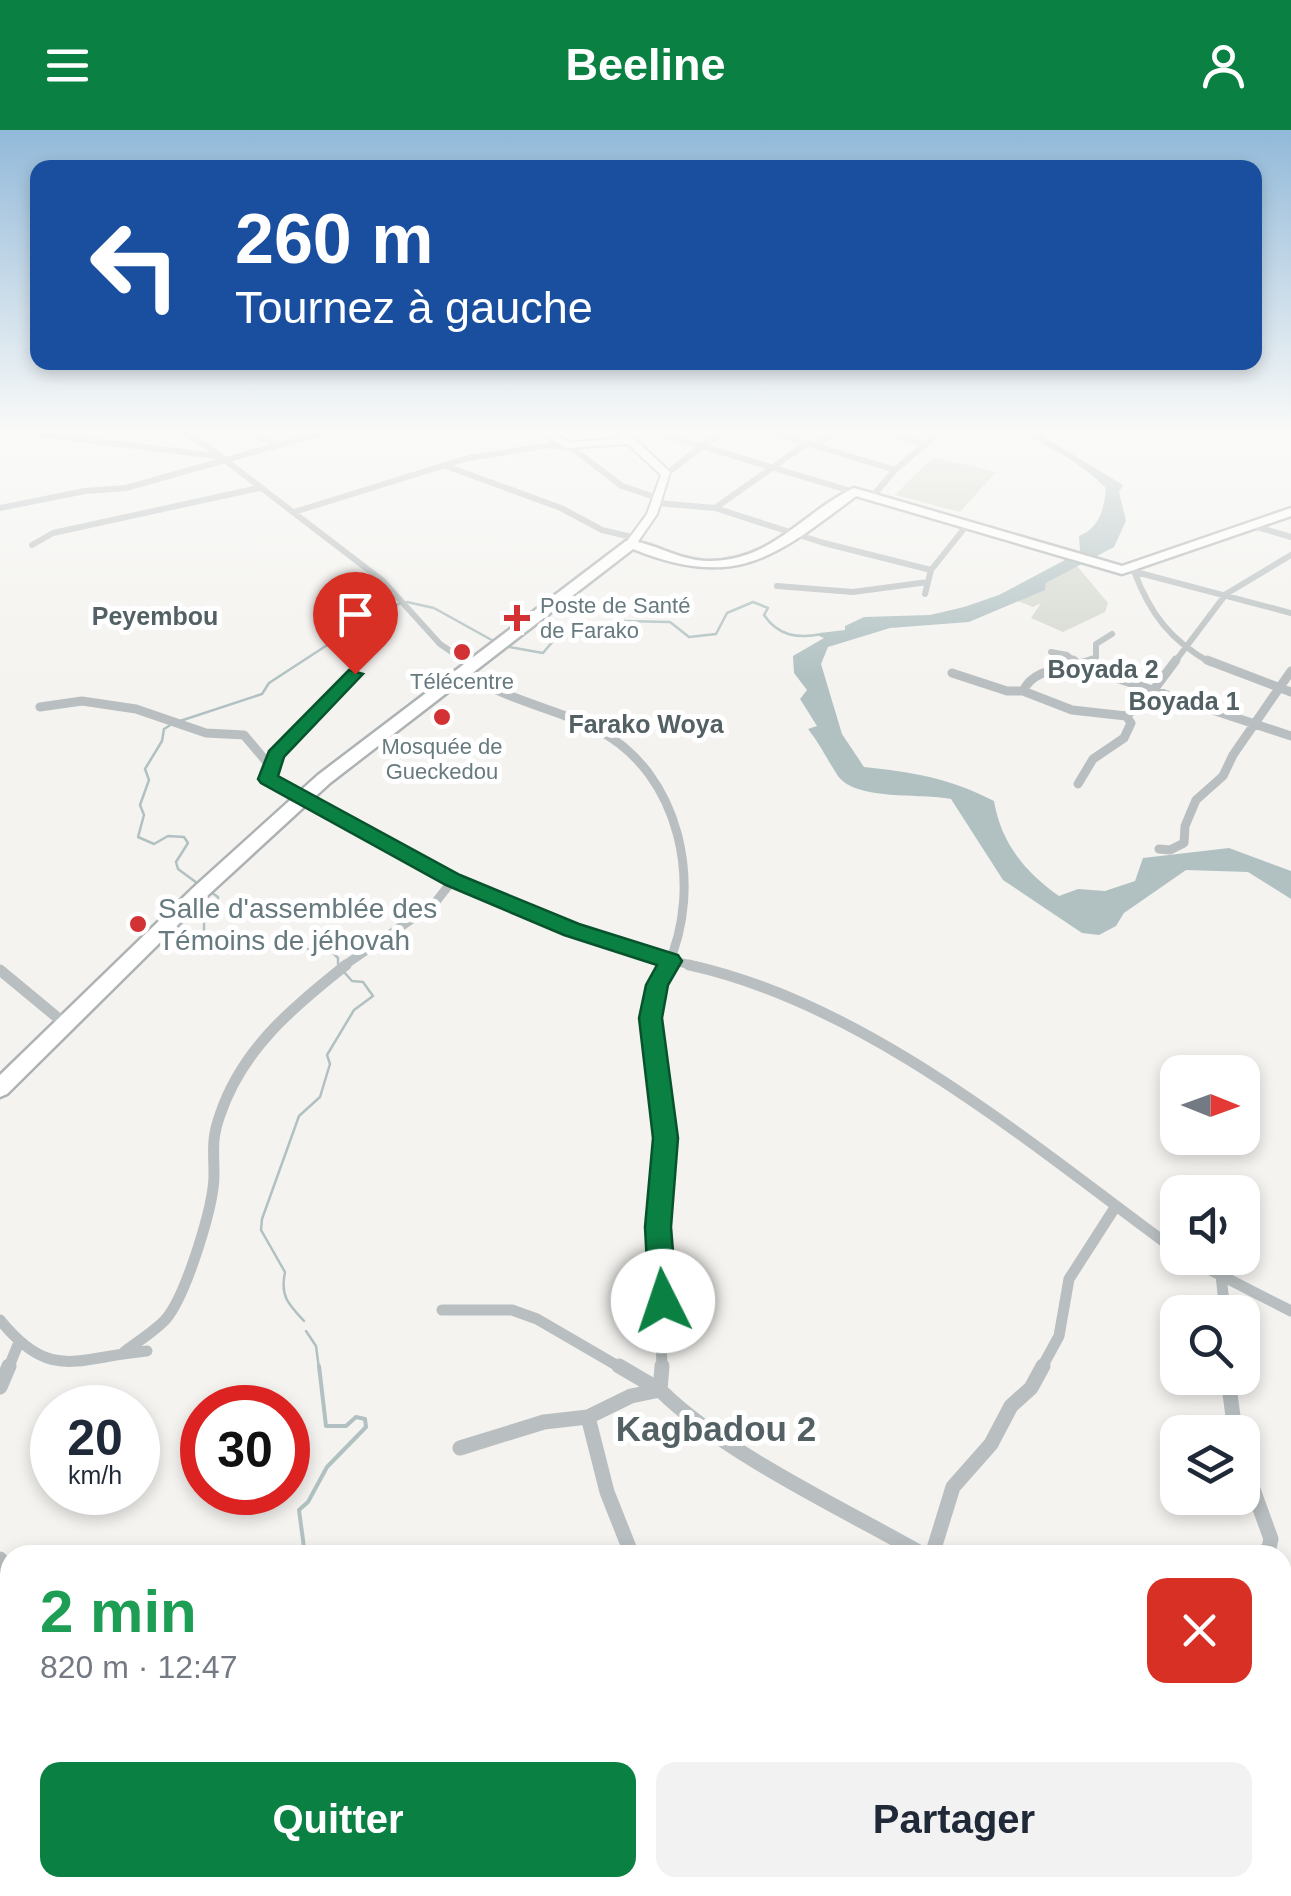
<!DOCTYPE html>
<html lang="fr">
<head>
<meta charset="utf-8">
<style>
	body { margin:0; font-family:Helvetica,sans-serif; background:#f2f2f3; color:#1f2937; height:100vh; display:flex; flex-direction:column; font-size:38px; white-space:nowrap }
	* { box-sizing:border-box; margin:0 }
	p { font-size:32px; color:#747a83 }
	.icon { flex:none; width:55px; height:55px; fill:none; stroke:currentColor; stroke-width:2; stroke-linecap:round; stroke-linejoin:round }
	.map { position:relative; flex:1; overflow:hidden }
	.panel { position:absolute; left:0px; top:1415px; width:1292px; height:352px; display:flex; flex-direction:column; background:#fff; border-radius:30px 30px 0 0; box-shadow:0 5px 15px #0003 }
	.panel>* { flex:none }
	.guide { position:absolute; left:30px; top:30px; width:1232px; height:210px; border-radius:20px; box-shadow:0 5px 15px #0003; background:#1a4fa0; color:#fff; overflow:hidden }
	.needle { width:65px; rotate:91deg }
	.buttons { position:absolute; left:1160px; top:925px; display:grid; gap:20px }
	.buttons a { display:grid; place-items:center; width:100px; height:100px; border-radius:20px; background:#fff; box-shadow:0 5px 15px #0003; font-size:50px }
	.speed { position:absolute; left:30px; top:1255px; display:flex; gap:20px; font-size:50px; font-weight:700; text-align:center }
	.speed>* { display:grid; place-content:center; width:130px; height:130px; border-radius:50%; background:#fff; box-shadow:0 5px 15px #0003; line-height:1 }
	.speed small { font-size:25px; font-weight:400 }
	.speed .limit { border:15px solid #d22; background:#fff; color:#111 }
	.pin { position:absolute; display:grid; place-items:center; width:85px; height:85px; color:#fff; margin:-102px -42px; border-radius:50% 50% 50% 0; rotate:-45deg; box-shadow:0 0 10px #0007 }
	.pin .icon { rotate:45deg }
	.me { position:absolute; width:110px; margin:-55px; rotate:356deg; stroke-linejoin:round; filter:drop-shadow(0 0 8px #0008) }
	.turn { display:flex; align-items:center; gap:35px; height:210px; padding:0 40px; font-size:45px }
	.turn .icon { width:130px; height:130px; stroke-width:2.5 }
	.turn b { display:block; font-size:70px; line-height:85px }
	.round { display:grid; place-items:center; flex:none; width:105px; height:105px; border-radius:20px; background:#f2f2f3 }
	.overview { display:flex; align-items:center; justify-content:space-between; height:170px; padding:0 40px }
	h1 { font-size:60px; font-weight:700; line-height:75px; color:#1e9e55 }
	.button { display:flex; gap:20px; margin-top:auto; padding:20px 40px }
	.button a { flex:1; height:115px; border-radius:20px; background:#0b8043; color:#fff; font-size:40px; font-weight:700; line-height:115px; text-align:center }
	.button a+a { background:#f2f2f3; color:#1f2937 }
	header { display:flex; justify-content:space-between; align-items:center; height:130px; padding:0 40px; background:#0b8043; color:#fff; font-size:45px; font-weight:700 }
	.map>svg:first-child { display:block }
</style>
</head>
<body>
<header><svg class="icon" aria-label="menu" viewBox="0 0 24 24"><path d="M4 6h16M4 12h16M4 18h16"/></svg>Beeline<svg class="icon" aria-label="person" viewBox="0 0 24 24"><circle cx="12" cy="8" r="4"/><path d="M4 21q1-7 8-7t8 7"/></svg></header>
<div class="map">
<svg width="1291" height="1766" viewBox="0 0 1291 1766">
	<rect width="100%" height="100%" fill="#f4f3f0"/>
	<path fill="#d5d8d0" d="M933,327l63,15 -36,40 -65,-17z
		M1077,436l31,37 -3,9 -42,20 -32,-14 10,-15 -8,4 -15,-6 26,-11 2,-7z"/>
	<path fill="#b1c1c2" d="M1014,300h18l91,55 -4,7 7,29 -12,26 -68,36 -1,7 -76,32 -79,6 -62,19 -7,17 21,70 22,33c48,5 86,11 130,34 7,42 31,71 65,95l19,-7 27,2 30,-10 8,-23 86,-10 62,23v28l-43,-27 -62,-2 -62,43 -8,13 -17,9 -17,-2 -79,-53 -52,-81c-30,-6 -95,2 -113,-23 -10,-15 -18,-32 -30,-47l9,-3 -17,-27 7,-9 -13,-17 -1,-17 31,-18 -5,-2 1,-3 25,-3v-4l19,-9 66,-2 34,-8 35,-12 81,-43 -1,-16c20,-8 25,-26 27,-48 -27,-27 -57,-42 -92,-58z"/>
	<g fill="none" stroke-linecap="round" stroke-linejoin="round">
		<path stroke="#b1c1c2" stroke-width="2.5" d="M407,472l27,6 63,35
			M504,516l39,7 11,-13 44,-6 26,-13 46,1 19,15 27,-3 11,-21 26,-11 15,6 -4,7c14,21 34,24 58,19
			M180,591l82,-27 7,-11 69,-45 -2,-8 10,-10 53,-16
			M172,594l-8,5 -2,12 -17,28 4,11 -9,25 4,10 -6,22 16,7 14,-8 16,1 4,6 -12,19 2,7 19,14
			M204,802v-13l13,-11 1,-11 -6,-4
			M305,819h24l9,9v6
			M304,1191c-16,-17 -24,-25 -19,-49l-24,-42 1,-11 37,-103 21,-19 10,-33 -3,-9 27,-45 19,-14 -10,-14 -11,-1 -8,-9
			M306,1201l10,15 3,23"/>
		<path stroke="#b1c1c2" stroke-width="4" d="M305,1425l-6,-45 9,-8 19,-35 39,-40 -1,-8 -9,-2 -10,9h-20l-7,-60
			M407,1758l4,8"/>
		<path fill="#b1c1c2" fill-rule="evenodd" d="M1106,356l9,2c6,22 -1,42 -20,54l-6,-3 16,-23z"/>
		<defs>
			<path id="primary" d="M532,300h13l24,12 53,-3 -8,-9h11l45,42 -13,42 -22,32 -10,-2 22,-30 14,-39 -33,-31 -61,4z"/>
			<path id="highway" d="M854,358l268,78 169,-58v8l-169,58 -266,-78c-82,62 -121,94 -223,53l-303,234 -124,114 -199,197 -7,3v-22l194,-188 124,-112 308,-234c24,-1 52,20 83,20 64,0 95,-50 145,-73z"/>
		</defs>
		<use href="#primary" stroke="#adb3b5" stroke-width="4"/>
		<use href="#highway" stroke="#adb2b4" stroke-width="5"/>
		<path stroke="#b9bfc0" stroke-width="6" d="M7,300l209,26
			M179,300l29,17 175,134 57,63 28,19
			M243,300l32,14
			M648,300l206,62
			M764,300l131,40
			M880,300l45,15
			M814,316l25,-16
			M446,336l115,42 41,22 34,8
			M666,344l58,-44
			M872,367l23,-27 47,-40
			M657,373l58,5 109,35 107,27
			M0,378l85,-17 41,-3 206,-58
			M715,378l91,-64
			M294,382l174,-54 83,-13 21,3 50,38 36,12
			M1250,395l41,12
			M32,415l21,-12 206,-45
			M1132,441l159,42
			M1134,441c16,43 37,70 77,92
			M777,456l76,6 75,-10
			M925,464l6,-24 36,-45
			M1051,522l16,3 9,8
			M1087,533l9,-6v-13l16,-10
			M1174,533l52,-69 65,-39"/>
		<path stroke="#b9bfc0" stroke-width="9" d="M464,530l7,5
			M1073,530l7,6 211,70
			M1207,530l84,32
			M464,541c41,30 90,36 134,59 83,43 106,157 69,237
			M355,543l-80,82 -7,24c139,76 276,154 432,188
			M952,543l55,18h16c12,-26 47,-21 70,-31
			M1023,561l49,19 54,6 24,-21 26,-35
			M40,577l42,-6 54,8 70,24 38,2 27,32
			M1078,654l15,-25 31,-21 7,-15 -5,-7
			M1159,719l11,1 14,-7 1,-17 11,-26 27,-24 10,-21 58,-84
			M342,837l92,-63 19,-24"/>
		<path stroke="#b9bfc0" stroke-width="11" d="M689,835c179,39 344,181 489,287
			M0,840l64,53
			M1187,1128l104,53
			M1221,1145l4,37
			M442,1180h70l25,9 86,50
			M0,1190c51,63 77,37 147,31
			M124,1222c13,-10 31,-21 42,-33 20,-24 48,-113 48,-144 0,-24 -3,-35 6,-60 22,-66 73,-108 126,-150
			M8,1239l11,-27
			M662,1239l-4,-151 7,-94 -14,-106 18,-53
			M1041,1239l18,-33 10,-57 45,-70"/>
		<path stroke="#b9bfc0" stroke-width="15" d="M619,1236l41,24 2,-24
			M1228,1248l7,54
			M0,1257l9,-21
			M460,1318l84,-26 44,-5
			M1242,1329l29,80 -2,9 -8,7
			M632,1425l-25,-63 -19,-75 43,-21 29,-6c63,63 185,120 264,165
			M932,1425l21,-68 38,-43 20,-38 20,-18 12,-22
			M0,1429l4,86 -4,2
			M711,1758v8
			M1031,1758l2,8"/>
		<use href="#primary" fill="#fff" fill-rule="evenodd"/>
		<use href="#highway" fill="#fff" fill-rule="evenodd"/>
	</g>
	<linearGradient id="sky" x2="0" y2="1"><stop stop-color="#92b9d9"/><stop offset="0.55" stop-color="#fafaf8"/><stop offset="1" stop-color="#fafaf8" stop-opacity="0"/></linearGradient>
	<rect width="1291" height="547" fill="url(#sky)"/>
	<path fill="#0b8043" stroke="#07532c" stroke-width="2.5" d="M349,540l14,4 -79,83 -6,19 182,99 119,49 99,31 4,6 -14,24 -6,33 16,120 -7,89 6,74 -4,10 -10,3 -10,-3 -4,-10 -4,-74 8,-89 -14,-120 7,-33 11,-20 -93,-30 -118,-50 -185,-102 -3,-4 11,-28z"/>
	<g fill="#d33234" stroke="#fff" stroke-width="4">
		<path d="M512 473h10v10h10v10h-10v10h-10v-10h-10v-10h10z"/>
		<circle cx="462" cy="522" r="10"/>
		<circle cx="442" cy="587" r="10"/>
		<circle cx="138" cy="794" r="10"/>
	</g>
	<g text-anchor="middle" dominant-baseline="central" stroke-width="10" stroke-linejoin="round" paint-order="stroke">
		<g font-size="22" fill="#667a7f" stroke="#fff">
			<text x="540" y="475" text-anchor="start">Poste de Santé<tspan x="540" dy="25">de Farako</tspan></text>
			<text x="462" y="551">Télécentre</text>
			<text x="442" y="616">Mosquée de<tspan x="442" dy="25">Gueckedou</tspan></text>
		</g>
		<g font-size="25" font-weight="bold" fill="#536165" stroke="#fff">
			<text x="155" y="486">Peyembou</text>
			<text x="1103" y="539">Boyada 2</text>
			<text x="1184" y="571">Boyada 1</text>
			<text x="646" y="594">Farako Woya</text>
		</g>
		<g font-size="28" fill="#667a7f" stroke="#fff" text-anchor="start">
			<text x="158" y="778">Salle d'assemblée des<tspan x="158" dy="32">Témoins de jéhovah</tspan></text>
		</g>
		<g font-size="35" font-weight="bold" fill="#536165" stroke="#fff">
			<text x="716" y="1298">Kagbadou 2</text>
		</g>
	</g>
</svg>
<div class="buttons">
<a><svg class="needle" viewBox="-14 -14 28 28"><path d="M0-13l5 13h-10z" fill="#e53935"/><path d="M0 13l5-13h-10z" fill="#747a83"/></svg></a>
<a><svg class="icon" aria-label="sound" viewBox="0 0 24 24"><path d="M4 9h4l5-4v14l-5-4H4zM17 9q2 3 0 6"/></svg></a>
<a><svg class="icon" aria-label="search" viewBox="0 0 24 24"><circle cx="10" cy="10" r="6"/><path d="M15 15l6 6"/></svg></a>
<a><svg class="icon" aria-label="layers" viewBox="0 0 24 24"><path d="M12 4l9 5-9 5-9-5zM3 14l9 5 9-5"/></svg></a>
</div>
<div class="speed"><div>20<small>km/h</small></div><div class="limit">30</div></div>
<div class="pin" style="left:355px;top:544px;background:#d93025"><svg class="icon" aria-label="arrive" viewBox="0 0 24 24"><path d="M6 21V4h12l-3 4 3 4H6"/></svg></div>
<svg class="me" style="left:663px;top:1171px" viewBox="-20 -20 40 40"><circle r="19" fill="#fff"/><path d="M0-13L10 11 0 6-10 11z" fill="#0b8043"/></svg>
<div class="guide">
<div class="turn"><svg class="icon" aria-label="left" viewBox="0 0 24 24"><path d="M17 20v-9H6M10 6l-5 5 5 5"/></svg><div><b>260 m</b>Tournez à gauche</div></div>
</div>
<section class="panel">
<div class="overview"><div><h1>2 min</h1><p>820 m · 12:47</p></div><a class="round" style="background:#d93025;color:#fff"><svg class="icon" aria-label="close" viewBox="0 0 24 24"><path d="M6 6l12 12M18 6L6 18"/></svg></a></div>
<div class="button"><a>Quitter</a><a>Partager</a></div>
</section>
</div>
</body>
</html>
